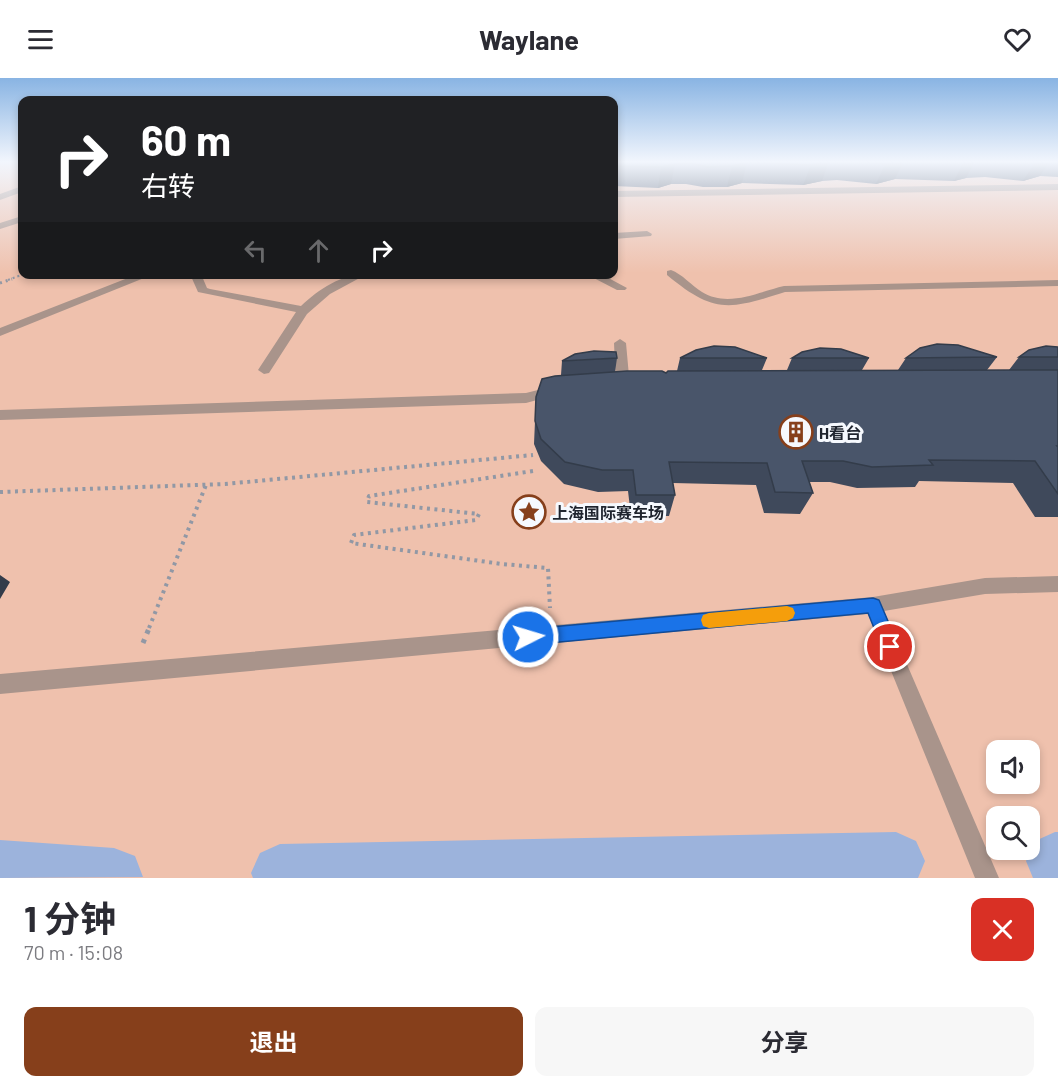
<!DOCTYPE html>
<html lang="zh">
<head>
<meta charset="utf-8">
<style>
	body { margin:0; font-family:Barlow,"Noto Sans SC",sans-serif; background:#f7f7f7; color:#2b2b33; height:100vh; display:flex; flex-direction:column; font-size:22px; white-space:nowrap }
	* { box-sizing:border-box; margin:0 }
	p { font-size:20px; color:#7c7c81 }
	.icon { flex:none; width:33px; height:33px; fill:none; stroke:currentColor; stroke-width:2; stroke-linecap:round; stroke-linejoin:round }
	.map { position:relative; height:800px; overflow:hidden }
	.panel { display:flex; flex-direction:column; background:#fff; flex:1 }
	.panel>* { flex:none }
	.top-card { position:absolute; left:18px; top:18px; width:600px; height:183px; border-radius:12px; box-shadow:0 3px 9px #0003; background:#202124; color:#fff; overflow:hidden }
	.controls { position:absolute; left:986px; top:662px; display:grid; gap:12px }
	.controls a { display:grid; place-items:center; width:54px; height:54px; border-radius:12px; background:#fff; box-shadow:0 3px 9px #0003; font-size:30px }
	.pin { position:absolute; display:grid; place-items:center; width:51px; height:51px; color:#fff; margin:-26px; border:3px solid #fff; border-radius:50%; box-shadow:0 2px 6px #0007 }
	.me { position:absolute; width:66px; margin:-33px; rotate:85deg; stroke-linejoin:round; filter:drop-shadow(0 0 4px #0008) }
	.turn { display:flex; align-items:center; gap:21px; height:126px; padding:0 24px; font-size:27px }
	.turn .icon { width:78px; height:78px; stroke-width:2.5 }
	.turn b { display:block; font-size:42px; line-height:51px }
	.lanes { display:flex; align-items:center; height:57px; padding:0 24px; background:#0003; justify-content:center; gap:30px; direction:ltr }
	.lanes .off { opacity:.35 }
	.round { display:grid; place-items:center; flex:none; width:63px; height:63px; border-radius:12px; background:#f7f7f7 }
	.head { display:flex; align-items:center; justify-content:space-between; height:102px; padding:0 24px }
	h1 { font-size:36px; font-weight:700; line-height:45px }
	.button { display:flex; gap:12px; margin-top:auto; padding:12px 24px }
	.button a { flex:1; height:69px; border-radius:12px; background:#863f1b; color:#fff; font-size:24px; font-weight:700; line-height:69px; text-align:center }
	.button a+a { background:#f7f7f7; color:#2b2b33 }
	header { display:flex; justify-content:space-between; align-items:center; height:78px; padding:0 24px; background:#fff; font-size:27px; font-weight:700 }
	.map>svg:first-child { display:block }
</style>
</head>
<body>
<header><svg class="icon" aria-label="menu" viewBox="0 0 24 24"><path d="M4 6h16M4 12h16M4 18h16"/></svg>Waylane<svg class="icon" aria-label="heart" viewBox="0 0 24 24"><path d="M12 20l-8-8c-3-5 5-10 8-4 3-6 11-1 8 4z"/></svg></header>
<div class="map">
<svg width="1058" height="800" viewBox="0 0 1058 800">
	<rect width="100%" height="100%" fill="#e3ecfb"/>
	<path fill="#efc1ad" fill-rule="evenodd" d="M0,83h22v113h592v-113h444v717h-1058zM996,672h33v33h-33zM996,738h33v33h-33z"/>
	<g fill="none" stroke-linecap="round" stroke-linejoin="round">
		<path fill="#9cb3dc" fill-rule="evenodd" d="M896,754l20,9 9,20 -7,17h-665l-2,-5 9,-20 20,-9z
			M1055,754h3v46h-25l-7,-17 9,-20z
			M0,762l114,8 21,8 8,21 -143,1z"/>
		<path stroke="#9198a5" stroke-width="2" stroke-dasharray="2 3" stroke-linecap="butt" d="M8,202l16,-6"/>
		<path stroke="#9198a5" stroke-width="3" stroke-dasharray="2 4" stroke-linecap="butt" d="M0,205l12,-4"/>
		<path stroke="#9198a5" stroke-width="4" stroke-dasharray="3 4.5" stroke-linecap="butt" d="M533,393l-164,25 -2,6 112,12 -3,6 -122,15 -3,8 151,21 46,4 2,40
			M0,414l225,-8 308,-29
			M149,550l57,-143"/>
		<path stroke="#9198a5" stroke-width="5" stroke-dasharray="4 6" stroke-linecap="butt" d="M143,565l7,-17"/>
		<path fill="#a9948b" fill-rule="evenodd" d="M1058,106v6l-444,7v-6z
			M22,108v6l-22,8v-6z
			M22,138v6l-22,7v-6z
			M647,153l5,3 -1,2 -37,3v-6z
			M671,192c11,4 20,15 31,22 26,16 56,0 82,-6l274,-6v6l-273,6c-56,18 -71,22 -118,-17v-4z
			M138,196h16l-154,62v-8z
			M190,196h11l6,14 3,1 91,17c18,-17 40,-32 66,-32l-37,20 -23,20 -38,59 -5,1 -6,-4 38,-58 -98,-20z
			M586,196h15l26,14 -2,2h-8z
			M620,261l6,4 4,44 -7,4 -7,-4 -2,-44z
			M554,308l7,5 -2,3 -33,9 -526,17v-10l526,-17z
			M1058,498v16l-73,2 -101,17 115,267h-24l-107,-264 -868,80v-20l873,-77 112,-19z"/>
	</g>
	<path fill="#3f495b" d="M614,83h444v16l-18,-1 -17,5 -38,-4 -19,1 -12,3 -59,-2 -19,5 -39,-4 -15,1 -19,4 -61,-2 -15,4h-24l-17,-3h-15l-13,4 -44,-2z
		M1058,269v170h-23l-22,-34 -94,-2 -4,6 -58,1 -27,-6h-21l4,11 -13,21 -36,-1 -8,-28 -83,-2 2,12 -6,21h-38l-3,-25 -30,1 -34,-8 -23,-23 -7,-17 1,-23 26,-46 1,-14 55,-3 -2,14 51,1 11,-2 3,-13h87l-5,12h25l5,-12h77l-7,12h36l8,-12 91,-1 -10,13h22l10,-13z"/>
	<path fill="#333c4a" d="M826,83h3l-7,20 -19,4 8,-20z
		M895,83h9l-9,18 -19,5 9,-20z
		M964,83h11l-9,17 -12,3z
		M1036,83h14l-10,15 -17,5z
		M747,84l-5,21 -15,4 5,-21z
		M675,86l-4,20 -13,4 3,-21z
		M0,497l10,7 -10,17z"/>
	<path fill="#49556a" stroke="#333c4a" stroke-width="1.5" d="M614,83h212l-15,4 -64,-3 -15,4 -24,1 -18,-4 -15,1 -14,3 -47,-1z
		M858,83h37l-10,3z
		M937,266l21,1 39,12 -91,1 14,-10z
		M714,268l21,1 32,11h-87l16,-8z
		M1046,268l12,1v10h-39l10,-7z
		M820,270l21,1 28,9h-77l10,-6z
		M594,273l22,1 1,6 -55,3 13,-7z
		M1058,292v76h-1l1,1v47l-23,-33 -106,-1 4,5 -61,2 -29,-6h-41l11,32 -38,-1 -8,-29 -98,-1 6,33h-39l-3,-25h-31l-37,-8 -24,-23 -6,-18 1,-24 6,-18 13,-3 72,-5h35l4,2 2,-2z"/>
	<linearGradient id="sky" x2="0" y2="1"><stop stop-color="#89b4e3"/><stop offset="0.43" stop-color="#f2f6fd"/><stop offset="1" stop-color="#f2f6fd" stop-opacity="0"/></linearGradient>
	<rect width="1058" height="195" fill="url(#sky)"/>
	<path fill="#1a73e8" stroke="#114b97" stroke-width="1.5" d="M873,520l6,2 20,47 -3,6 -6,2 -6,-2 -16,-40 -340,32 -6,-2 -3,-6 3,-5 6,-3z"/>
	<path fill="#f59e0b" d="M787,528l6,2 2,5 -2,5 -6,3 -78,7 -6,-2 -2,-6 2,-5 6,-2z"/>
	<defs>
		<symbol id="building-ring" viewBox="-11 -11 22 22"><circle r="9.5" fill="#f6f9fe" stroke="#863f1b" stroke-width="1.5"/><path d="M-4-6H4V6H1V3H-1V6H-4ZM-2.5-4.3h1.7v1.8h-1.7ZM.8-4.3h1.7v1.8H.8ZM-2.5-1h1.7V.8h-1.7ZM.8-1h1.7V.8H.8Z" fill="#863f1b"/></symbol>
		<symbol id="sight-ring" viewBox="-11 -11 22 22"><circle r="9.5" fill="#f6f9fe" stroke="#863f1b" stroke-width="1.5"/><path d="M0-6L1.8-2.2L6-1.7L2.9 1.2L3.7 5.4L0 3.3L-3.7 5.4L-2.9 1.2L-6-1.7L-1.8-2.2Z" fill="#863f1b"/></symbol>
	</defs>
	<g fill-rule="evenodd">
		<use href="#building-ring" x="777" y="335" width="38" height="38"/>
		<use href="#sight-ring" x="510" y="415" width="38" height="38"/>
	</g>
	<g text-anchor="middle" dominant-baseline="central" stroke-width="6" stroke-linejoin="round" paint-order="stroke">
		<g font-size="16" font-weight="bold" fill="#1f242e" stroke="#f6f9fe" text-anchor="start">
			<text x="819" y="354">H看台</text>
			<text x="552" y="434">上海国际赛车场</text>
		</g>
	</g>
</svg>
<div class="controls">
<a><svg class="icon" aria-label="sound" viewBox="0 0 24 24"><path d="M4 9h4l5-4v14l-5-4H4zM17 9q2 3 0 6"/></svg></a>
<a><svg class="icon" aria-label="search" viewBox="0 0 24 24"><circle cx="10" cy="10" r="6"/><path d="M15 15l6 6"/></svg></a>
</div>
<div class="pin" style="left:890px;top:569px;background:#d93025"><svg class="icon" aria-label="arrive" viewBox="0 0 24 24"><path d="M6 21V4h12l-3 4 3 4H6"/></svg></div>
<svg class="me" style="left:528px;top:559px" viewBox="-20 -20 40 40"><circle r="17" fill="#1a73e8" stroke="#fff" stroke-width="3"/><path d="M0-11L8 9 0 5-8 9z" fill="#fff"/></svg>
<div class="top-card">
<div class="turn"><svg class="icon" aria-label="right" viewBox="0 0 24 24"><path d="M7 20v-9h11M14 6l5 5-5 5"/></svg><div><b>60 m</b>右转</div></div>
<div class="lanes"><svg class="icon off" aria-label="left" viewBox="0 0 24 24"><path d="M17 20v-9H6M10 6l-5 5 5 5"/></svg><svg class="icon off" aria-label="ahead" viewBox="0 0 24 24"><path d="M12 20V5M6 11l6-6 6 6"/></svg><svg class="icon" aria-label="right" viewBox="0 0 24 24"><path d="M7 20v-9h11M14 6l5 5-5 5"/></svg></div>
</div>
</div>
<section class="panel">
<div class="head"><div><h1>1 分钟</h1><p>70 m · 15:08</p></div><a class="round" style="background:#d93025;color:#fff"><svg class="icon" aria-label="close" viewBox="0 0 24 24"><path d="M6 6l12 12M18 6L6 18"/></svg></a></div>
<div class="button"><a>退出</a><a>分享</a></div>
</section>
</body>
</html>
